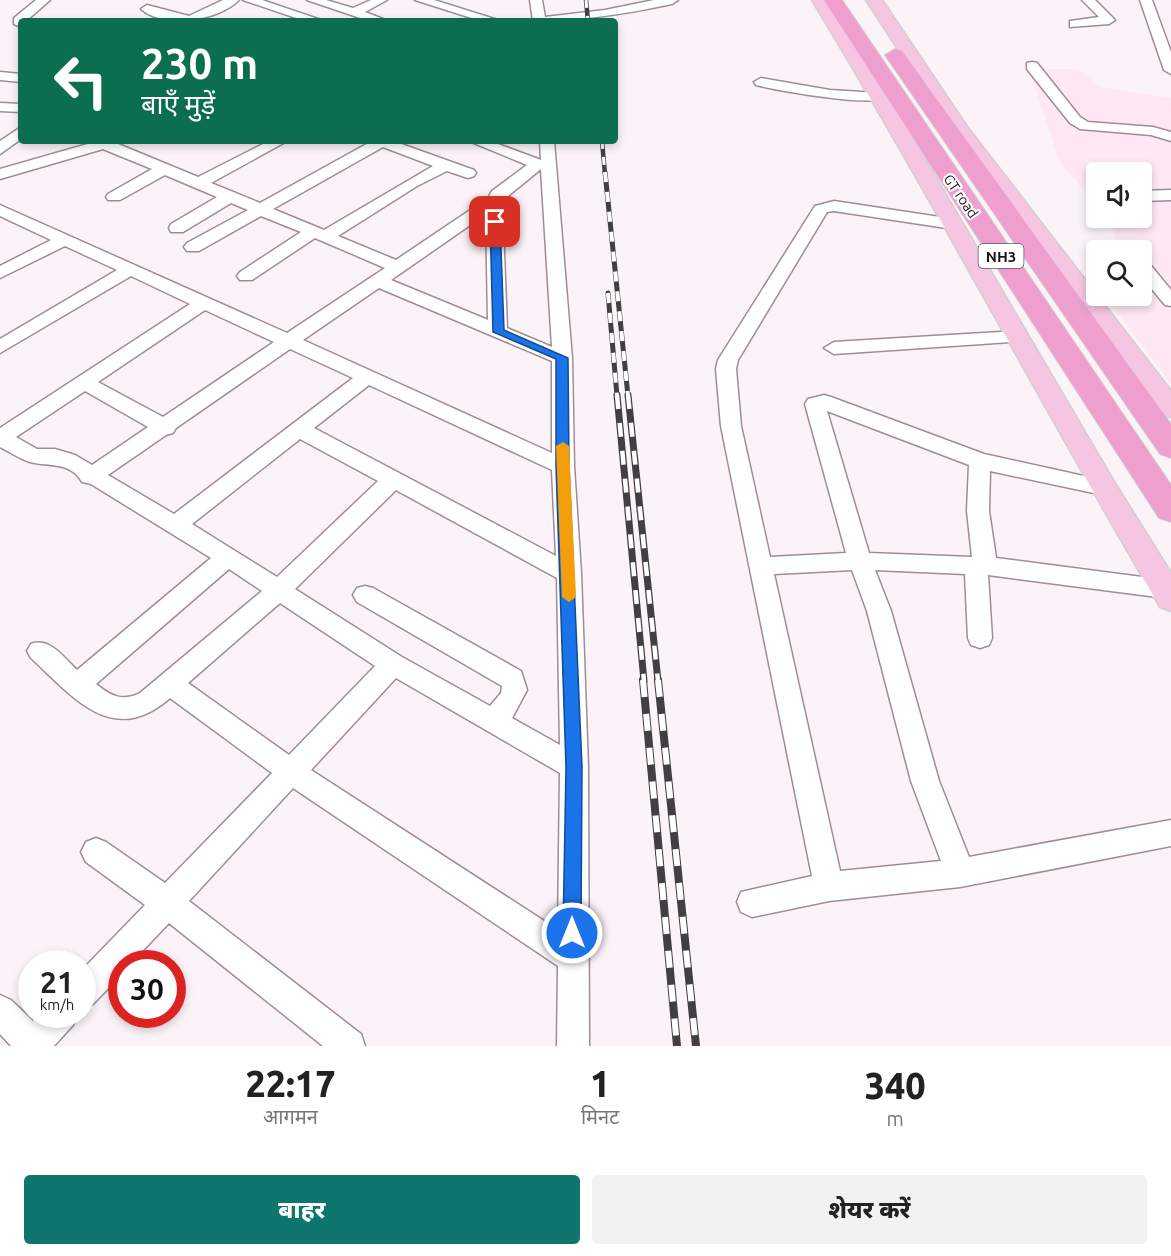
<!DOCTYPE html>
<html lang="hi">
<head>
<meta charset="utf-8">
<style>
	body { margin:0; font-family:Ubuntu,"Noto Sans Devanagari",sans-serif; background:#f2f2f2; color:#222; height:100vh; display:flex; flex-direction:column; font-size:22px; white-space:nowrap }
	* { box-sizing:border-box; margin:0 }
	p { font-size:20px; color:#767676 }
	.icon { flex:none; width:33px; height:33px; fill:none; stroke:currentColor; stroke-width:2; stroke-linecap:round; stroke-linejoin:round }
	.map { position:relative; height:1046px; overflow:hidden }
	.details { display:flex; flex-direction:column; background:#fff; flex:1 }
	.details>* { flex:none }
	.guide { position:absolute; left:18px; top:18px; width:600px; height:126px; border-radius:6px; box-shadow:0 3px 9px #0003; background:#0b6e4f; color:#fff; overflow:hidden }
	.controls { position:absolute; left:1086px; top:162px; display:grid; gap:12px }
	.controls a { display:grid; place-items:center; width:66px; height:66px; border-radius:6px; background:#fff; box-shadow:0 3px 9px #0003; font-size:30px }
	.speed { position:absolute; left:18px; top:950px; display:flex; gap:12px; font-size:30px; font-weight:700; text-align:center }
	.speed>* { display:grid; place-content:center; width:78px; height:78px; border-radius:50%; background:#fff; box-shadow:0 3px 9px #0003; line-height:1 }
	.speed small { font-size:15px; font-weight:400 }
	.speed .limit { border:9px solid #d22; background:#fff; color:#111 }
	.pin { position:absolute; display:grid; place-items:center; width:51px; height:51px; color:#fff; margin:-26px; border-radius:12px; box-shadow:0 3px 9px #0006 }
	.me { position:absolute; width:66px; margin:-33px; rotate:0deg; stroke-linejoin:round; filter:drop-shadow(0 0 4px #0008) }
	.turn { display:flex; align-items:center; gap:21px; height:126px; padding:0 24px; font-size:27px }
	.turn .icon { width:78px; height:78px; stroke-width:2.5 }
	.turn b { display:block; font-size:42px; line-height:51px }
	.eta { display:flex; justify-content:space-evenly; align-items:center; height:102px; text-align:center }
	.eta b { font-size:36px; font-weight:800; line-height:42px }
	.button { display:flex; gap:12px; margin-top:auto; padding:12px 24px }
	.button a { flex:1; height:69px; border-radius:6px; background:#0f766e; color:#fff; font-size:24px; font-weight:800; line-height:69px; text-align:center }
	.button a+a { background:#f2f2f2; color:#222 }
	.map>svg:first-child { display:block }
</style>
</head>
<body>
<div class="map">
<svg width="1171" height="1046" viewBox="0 0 1171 1046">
	<rect width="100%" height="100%" fill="#fcf3f8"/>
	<path fill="#ffe7f4" d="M1029,69h49l22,18 71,11v286l-66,-88h37v-46h-24l-7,-32h31v-46h-46v30l-35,-37z"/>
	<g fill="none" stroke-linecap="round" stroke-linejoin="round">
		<defs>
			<path id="minor" d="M36,0h14l-24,21h-5v6l-7,-3v-6z
				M223,0h16c-21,21 -75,29 -98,9l6,-4 42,11z
				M243,0h19l62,21h-19z
				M307,0h19l27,8 18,-8h16l-22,12 23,9h-19z
				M415,0h19l67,21h-20z
				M530,0h12l3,17 60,-7 49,-10h24l-6,4c-47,10 -91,17 -139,17z
				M1082,0h13l20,20 -6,4 -39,3v-6l29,-4z
				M1140,0h12l19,52v22l-7,-4z
				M1032,62l5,1 43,54 8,5 65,5 18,5v9l-20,-6 -71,-6 -10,-6 -43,-54v-6z
				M0,72l21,2v8l-21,-2z
				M761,78l69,12 49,3 7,4c-11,11 -111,-7 -130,-12l-2,-3z
				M0,103l21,1v8l-21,-1z
				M21,127v12l-21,15v-13z
				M98,141h23l-3,3 80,33 71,-36h18l-76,42 49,20 112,-62h21l81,29 2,3 -2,3 -6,2 -21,-7 -30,15 -79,50 58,24 92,-62 4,-7 35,-26 -58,-24h21l51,19 -1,-19h14l18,217 2,108 7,107 7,194 1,279h-32l1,-80 -265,-178 -104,113 172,133 4,12h-42l-154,-123 -38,40h-9v11l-29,30 -11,5v-39l63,-65 -59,-43 -5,-10 5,-10 10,-4 10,4 59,41 107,-110 -102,-75c-57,50 -96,0 -139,-40l-4,-7 4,-7c19,-7 33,14 46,26l134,-112 -120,-74 -9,-2c-12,-21 -33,-15 -52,-20 -10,-3 -20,-10 -30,-15v-19l190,-124 -59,-28 -131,77v-14l117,-69 -52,-24 -65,32v-12l51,-26 -51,-24v-11l287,128 98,-65 -70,-30 -63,42h-12l-3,-4 3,-4 61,-40 -40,-16 -62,35h-12l-3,-4 3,-4 61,-33 -17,-7 -48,29h-12l-2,-4 2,-4 46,-27 -52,-22 -45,25h-12l-2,-3 2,-3 44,-25 -49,-20 -103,30v-10zM383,147l50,19 -109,64 -51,-21zM541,169l11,178 -45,-19 -5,-127zM486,214l2,106 -97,-40 13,-9zM379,288l173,73v92l-249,-113zM205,310l69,32 -111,75 -65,-35zM290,349l63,29 -179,136 -66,-39 58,-40 7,-2 3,-5zM369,385l183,85 4,86 -242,-128zM85,391l63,36 -56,38 -17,-10 -20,-6h-18l-21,-12zM300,439l78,42 -101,96 -85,-53zM396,490l161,88 3,167 -48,-27 15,-28 -6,-19 -148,-83 -8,-2 -8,2 -4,7 4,7 145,84 -1,7 -11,13 -88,-49 -107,-68zM229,569l33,22 -122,102c-18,9 -29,3 -44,-9zM280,603l95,63 -86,89 -101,-72zM396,678l164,95 -2,157 -247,-160z
				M1171,190v10l-29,1v-10z
				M834,201l119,18 8,5 -8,5 -119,-18 -7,1 -89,148 -2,9 5,57 29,131 76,-4 -41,-149 3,-5 16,-4 7,2 153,57 127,28 3,5 -3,5 -8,3 -113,-24 -1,40 7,47 169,22 6,2v14l-6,2 -177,-23 4,63 -3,7 -9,3 -9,-3 -3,-7 -3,-64 -90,-4 16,41 48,170 30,76 202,-37v26l-211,41 -131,14 -77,16 -11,-5 -4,-10 4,-10 71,-16 -91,-450 -5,-57 2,-9 97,-154zM827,411l142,54 -2,46 5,46 -103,-4zM852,570l15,41 44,170 30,80 -101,10 -66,-297z
				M1142,261l6,1 23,28v16l-6,-1 -23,-28z
				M1017,331l7,2 2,4 -2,4 -190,13 -10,-6 10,-6z
				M0,995l11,5 22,21 7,-7h38l-5,11 -19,21h-43l-11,-12z"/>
			<path id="major" d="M812,0h16l50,79 235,401 58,93v38l-11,-4c-118,-201 -227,-408 -348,-607z
				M866,0h16l86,128 203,263v26l-9,-2 -208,-280z"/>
			<path id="highway" d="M824,0h18l329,485v37l-12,-4z
				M895,49l7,2 269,373v34l-11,-4 -275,-399z"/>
		</defs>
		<use href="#minor" stroke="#a08c97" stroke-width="3"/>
		<use href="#major" stroke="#d1d0d1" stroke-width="3"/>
		<use href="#highway" stroke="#d1d0d1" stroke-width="2"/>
		<use href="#minor" fill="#fff" fill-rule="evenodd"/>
		<use href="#major" fill="#f5c5e1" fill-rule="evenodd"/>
		<use href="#highway" fill="#ee9fcd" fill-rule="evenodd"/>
		<defs>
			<path id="rail-far3" d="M586,0l2,21
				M602,141l3,33"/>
			<path id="rail-far2" d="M605,172l23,224
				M608,293l9,103"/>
			<path id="rail-far1" d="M617,395l27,286
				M628,395l30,286"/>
			<path id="rail" d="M643,680l34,366
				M658,680l38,366"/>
		</defs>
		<use href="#rail-far3" stroke="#443d41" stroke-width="4.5"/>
		<use href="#rail-far2" stroke="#443d41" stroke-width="5"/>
		<use href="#rail-far1" stroke="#443d41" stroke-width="7"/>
		<use href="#rail" stroke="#443d41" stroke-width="8"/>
		<use href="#rail-far3" stroke="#fff" stroke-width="3" stroke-dasharray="8" stroke-linecap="butt"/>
		<use href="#rail-far2" stroke="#fff" stroke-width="4" stroke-dasharray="10" stroke-linecap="butt"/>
		<use href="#rail-far1" stroke="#fff" stroke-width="4.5" stroke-dasharray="14" stroke-linecap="butt"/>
		<use href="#rail" stroke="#fff" stroke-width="6" stroke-dasharray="17" stroke-linecap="butt"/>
	</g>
	<path fill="#1a73e8" stroke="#114b97" stroke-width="1.5" d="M495,219l5,3 4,108 64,28 1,108 13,301 -1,166 -2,6 -7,3 -6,-3 -3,-6 3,-166 -10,-301v-107l-63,-27 -3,-110z"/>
	<path fill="#f59e0b" d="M563,442l6,4 7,151 -7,5 -7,-5 -6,-151z"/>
	<g text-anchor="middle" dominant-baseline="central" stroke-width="4.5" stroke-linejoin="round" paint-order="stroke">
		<g font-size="14" fill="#1a1317" stroke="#fff">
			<text transform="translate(961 196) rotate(56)">GT road</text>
		</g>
		<rect fill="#fff" stroke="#5f5a5d" stroke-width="1.5" x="978.5" y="244" width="45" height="24" rx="4.5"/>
		<g font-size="15" font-weight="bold" fill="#1a1317">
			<text x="1001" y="256">NH3</text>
		</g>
	</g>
</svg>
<div class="controls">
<a><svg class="icon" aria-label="sound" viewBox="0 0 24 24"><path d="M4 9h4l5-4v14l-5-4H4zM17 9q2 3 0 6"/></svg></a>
<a><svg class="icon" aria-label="search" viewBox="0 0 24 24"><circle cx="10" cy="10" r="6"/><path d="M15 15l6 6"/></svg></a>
</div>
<div class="speed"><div>21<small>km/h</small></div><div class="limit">30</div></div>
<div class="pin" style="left:495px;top:222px;background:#d93025"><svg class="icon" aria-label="arrive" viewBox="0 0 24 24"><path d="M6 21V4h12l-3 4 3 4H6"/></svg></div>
<svg class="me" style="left:572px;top:933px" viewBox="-20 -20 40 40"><circle r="17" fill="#1a73e8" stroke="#fff" stroke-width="3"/><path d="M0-11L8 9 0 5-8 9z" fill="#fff"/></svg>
<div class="guide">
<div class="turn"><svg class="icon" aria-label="left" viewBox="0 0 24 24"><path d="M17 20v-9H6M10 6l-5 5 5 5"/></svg><div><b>230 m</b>बाएँ मुड़ें</div></div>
</div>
</div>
<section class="details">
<div class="eta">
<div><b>22:17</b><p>आगमन</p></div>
<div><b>1</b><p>मिनट</p></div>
<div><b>340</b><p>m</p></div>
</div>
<div class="button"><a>बाहर</a><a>शेयर करें</a></div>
</section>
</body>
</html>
